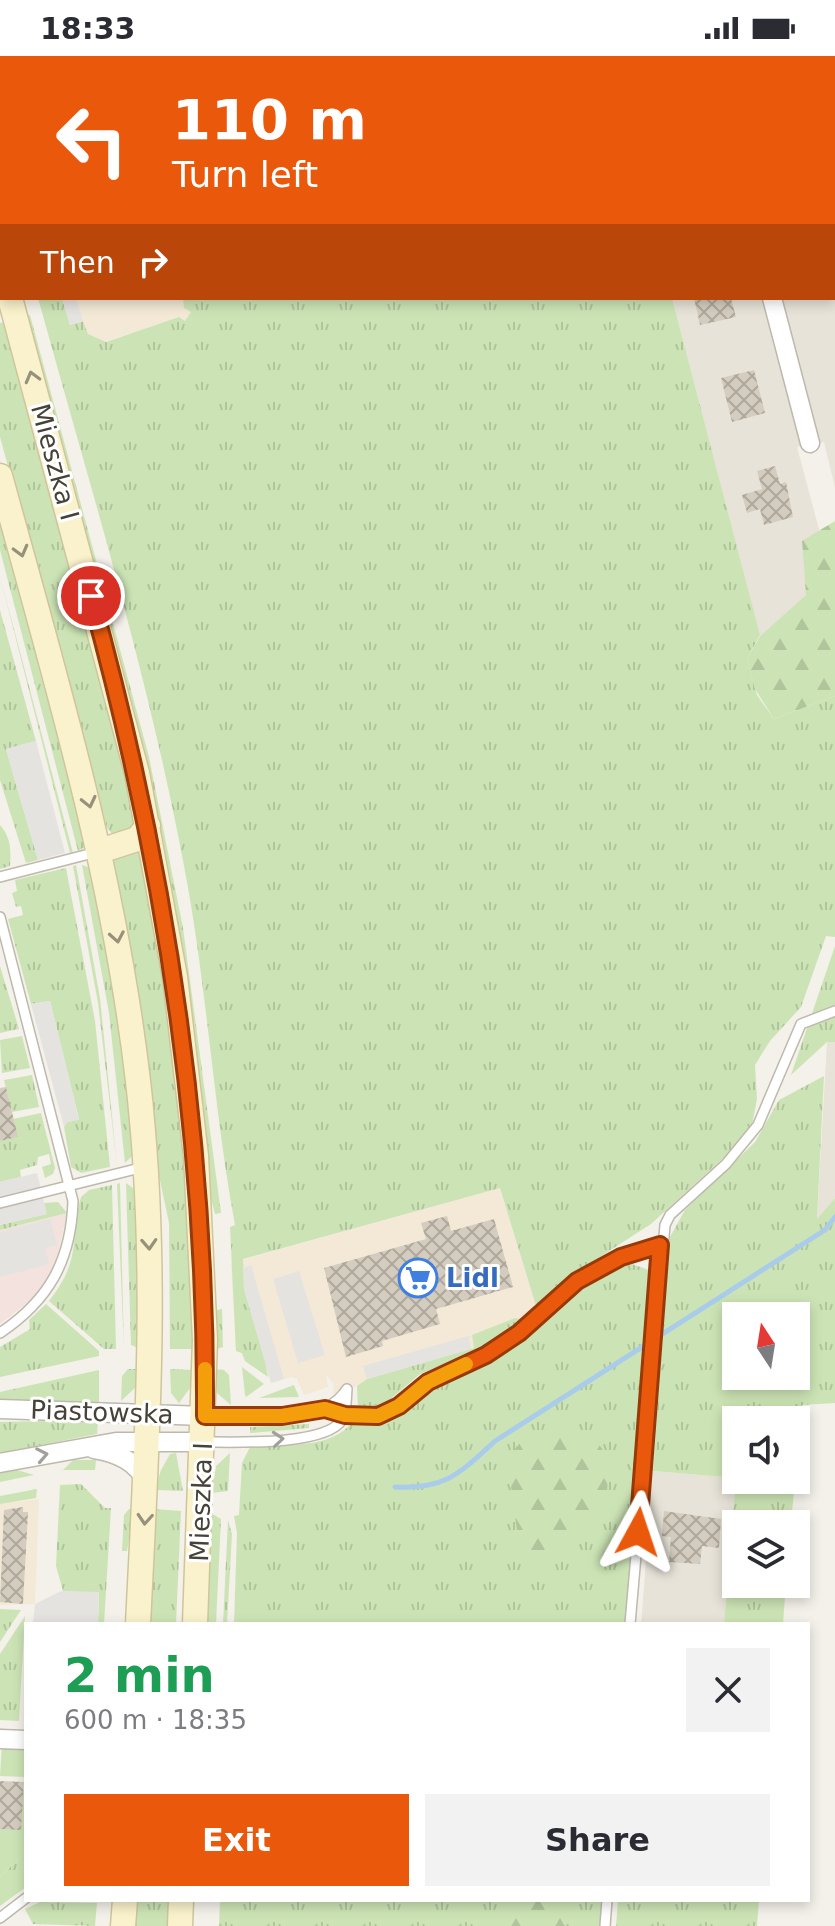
<!DOCTYPE html>
<html lang="en">
<head>
<meta charset="utf-8">
<style>
	body { margin:0; font-family:"DejaVu Sans",sans-serif; background:#f2f2f3; color:#2b2b33; height:100vh; display:flex; flex-direction:column; font-size:30px; white-space:nowrap }
	* { box-sizing:border-box; margin:0 }
	p { font-size:26px; color:#7c7c81 }
	.icon { flex:none; width:44px; height:44px; fill:none; stroke:currentColor; stroke-width:2; stroke-linecap:round; stroke-linejoin:round }
	.map { position:relative; flex:1; overflow:hidden }
	.drawer { position:absolute; left:24px; top:1566px; width:786px; height:280px; display:flex; flex-direction:column; background:#fff; border-radius:0px; box-shadow:0 4px 12px #0003 }
	.drawer>* { flex:none }
	.banner { position:absolute; left:0px; top:0px; width:836px; height:244px; box-shadow:0 4px 12px #0003; background:#ea580c; color:#fff; overflow:hidden }
	.needle { width:52px; rotate:348deg }
	.buttons { position:absolute; left:722px; top:1246px; display:grid; gap:16px }
	.buttons a { display:grid; place-items:center; width:88px; height:88px; border-radius:0px; background:#fff; box-shadow:0 4px 12px #0003; font-size:40px }
	.pin { position:absolute; display:grid; place-items:center; width:68px; height:68px; color:#fff; margin:-34px; border:4px solid #fff; border-radius:50%; box-shadow:0 2px 8px #0007 }
	.me { position:absolute; width:88px; margin:-44px; rotate:5deg; stroke-linejoin:round; filter:drop-shadow(0 0 6px #0008) }
	.turn { display:flex; align-items:center; gap:28px; height:168px; padding:0 40px; font-size:36px }
	.turn .icon { width:104px; height:104px; stroke-width:2.5 }
	.turn b { display:block; font-size:56px; line-height:68px }
	.then { display:flex; align-items:center; height:76px; padding:0 40px; background:#0003; gap:16px; font-size:30px }
	.round { display:grid; place-items:center; flex:none; width:84px; height:84px; border-radius:0px; background:#f2f2f3 }
	.overview { display:flex; align-items:center; justify-content:space-between; height:136px; padding:0 40px }
	h1 { font-size:48px; font-weight:700; line-height:60px; color:#1e9e55 }
	.action { display:flex; gap:16px; margin-top:auto; padding:16px 40px }
	.action a { flex:1; height:92px; border-radius:0px; background:#ea580c; color:#fff; font-size:32px; font-weight:700; line-height:92px; text-align:center }
	.action a+a { background:#f2f2f3; color:#2b2b33 }
	.status { display:flex; justify-content:space-between; align-items:center; height:56px; padding:0 40px; background:#fff; direction:ltr }
	.status svg { height:22px; fill:currentColor }
	.map>svg:first-child { display:block }
</style>
</head>
<body>
<div class="status"><b>18:33</b><svg viewBox="0 0 49 12"><path d="M0 12V9h3v3zM5 12V6h3v6zM10 12V3h3v9zM15 12V0h3v12zM26 1h20v11H26zM47 4h2v5h-2z"/></svg></div>
<div class="map">
<svg width="835" height="1870" viewBox="0 0 835 1870">
	<defs>
		<pattern id="grass-tufts" width="24" height="20" patternUnits="userSpaceOnUse" patternTransform="scale(2)"><rect width="24" height="20" fill="#cce4b5"/><path d="M3 7l-1-3M5 7V3M7 7l1-3M15 17l-1-3M17 17v-4M19 17l1-3" fill="none" stroke="#b1c59c"/></pattern>
		<pattern id="forest-firs" width="22" height="20" patternUnits="userSpaceOnUse" patternTransform="scale(2)"><rect width="22" height="20" fill="#cce4b5"/><path d="M5 1l3.5 6h-7zM16 11l3.5 6h-7z" fill="#b1c59c"/></pattern>
		<pattern id="building-cross-hatch" width="8" height="8" patternUnits="userSpaceOnUse" patternTransform="scale(2)"><rect width="8" height="8" fill="#d4cdbf"/><path d="M0 0l8 8M0 8l8-8" fill="none" stroke="#aea89c"/></pattern>
	</defs>
	<rect width="100%" height="100%" fill="#f3f1e9"/>
	<path fill="#e7e3d8" d="M518,0h317v432l-11,-46 -27,5 34,127 -71,62 -88,-338h162v-240z
		M827,986h8v156l-18,22z
		M653,1415l83,7 -12,146h-83z"/>
	<path fill="#f3e9d6" d="M62,242h121l8,14 -6,9 -6,-3 -76,24 -15,-8 -5,-13z
		M500,1132l36,118 -15,13 -49,16 3,13 -108,31 -10,7 -24,8 1,-10 -8,-9 2,12 -24,8 -7,-16 -6,-2 -20,6 -7,-22 -28,-10 -5,-88z
		M39,1443l-4,105 -35,1v-101z"/>
	<path fill="#f3e2de" d="M67,1157l-10,45 -10,24 -15,17 -32,25v-94z"/>
	<path fill="url(#grass-tufts)" fill-rule="evenodd" d="M174,0h129v2h-134z
		M38,242h24l8,27 13,-4 5,13 18,8 73,-25 6,4 6,-9 -7,-4 -1,-10h489l88,337 -13,24 10,36 17,24 61,-23v241l-9,-1 -25,71 -31,34 -15,24 2,34 -5,26 -19,24 -82,75 -76,49 -39,33 -36,-118 -257,71 1,30 21,72 -29,-10 -6,-124 5,-2c-22,-119 -28,-240 -51,-359 -36,-192 -94,-380 -146,-568z
		M30,259l119,442 34,171 38,285 -6,1 -7,-27c-12,-113 -21,-226 -44,-337 -37,-180 -90,-357 -139,-534z
		M5,266l85,309 46,190 -4,10 -18,5 -7,-8 -107,-391v-114z
		M0,461l78,286 8,43 -8,5 -78,-301z
		M0,520l73,277h-3z
		M0,554l36,131 -30,8 32,111 -12,3 -26,-83z
		M0,769c11,13 11,24 10,41l-10,3z
		M139,792l28,144 19,174 8,183h-24l-1,-126 -15,-71 -42,-292 3,-4z
		M76,809l24,133 17,167 -19,-162 -25,-137z
		M82,809l9,3c21,94 34,189 43,286l-9,9 -16,-150z
		M66,812l29,153 15,146 -29,6 -10,-6 -7,-40 3,-5 12,-3 -29,-118 -19,3 -23,-85 15,-4 -2,-9 -5,1 -4,-14 5,-2 -2,-11z
		M835,890v96h-8l-36,33z
		M0,910l19,63 -19,4z
		M22,980l8,32 -28,5 -2,-33z
		M32,1019l7,32 -27,5 -8,-32z
		M824,1020l-7,143 18,-21v205l-33,2 -6,64v-49h-60v60h59l-4,44h-55v60h50l-3,40h-59l12,-146 -83,-7 17,-234 15,-27 70,-68 24,-42zM736,1260h60v60h-60z
		M41,1057l14,55 -2,6 -8,4 -3,-11 9,-3 -2,-10 -11,3 -1,8 -17,5 1,7 -21,5v-41l17,-4 -4,-18z
		M120,1127l4,166 -7,-165z
		M126,1127l7,5 4,9 4,152 -10,-4z
		M112,1129l4,164h-12l-55,-48c34,-44 20,-59 32,-104l8,-7z
		M58,1146l9,11 -67,17v-5l46,-11 -2,-11z
		M632,1208l17,6 4,12 -28,342h-391l3,-91 -3,-17 5,-1 3,-52 8,-16c31,-3 82,3 102,-25 44,4 43,-9 77,-30 26,-17 55,-27 82,-45 44,-29 66,-68 121,-83z
		M46,1248l53,47v5l-99,21v-30l30,-18 -1,-9z
		M222,1253l1,38 -9,3 3,-40z
		M515,1262l6,1 -17,16 -26,15 -58,24 -40,34 -22,2 -1,-24 10,-7 107,-31 -2,-13z
		M128,1313h13l-4,17 -16,15 1,-25z
		M170,1313l24,1 -4,18 -11,15 -8,-10z
		M214,1313l10,1 5,5 2,30 -14,-12z
		M99,1314v32l-99,-1v-9z
		M45,1365l53,2 -1,11 -97,19v-31z
		M309,1368v4l-59,5v-6z
		M176,1397l7,38 -28,-1 6,-20 9,-16z
		M230,1397l-2,38 -16,2 4,-27z
		M73,1404h23l-1,10h-32z
		M17,1414l17,5 -34,7v-9z
		M81,1428l24,24h6l-7,116h-6l1,-31 -36,-2 -7,-25 4,-81z
		M37,1433l-1,9 -36,6v-8z
		M129,1453h5l-7,42h-5l2,-36z
		M154,1453l27,2 -5,113h-27z
		M211,1457l10,6 -5,105h-11z
		M228,1464l4,14 -5,90h-4z
		M0,1553l21,1 -21,32z
		M25,1560l-6,105 -19,-1v-66z
		M2,1689l24,1v31l-26,-1z
		M26,1797v34l-26,19v-30z
		M135,1844h36l-1,26h-37z
		M220,1844h384l-2,26h-383z
		M618,1844h141l-2,26h-141z
		M40,1846l57,1 -2,23 -62,-2 -8,-15z"/>
	<path fill="url(#forest-firs)" d="M835,465v175l-61,23 -19,-30 -8,-30 13,-23 46,-41 -4,-54z
		M565,1371c43,12 44,27 42,69l-65,58 -21,6 -13,-96 8,-17 30,-18z
		M515,1844h53l-3,26h-65z"/>
	<path fill="#cce4b5" d="M241,1295l24,10 3,16 -23,-16z
		M242,1311l22,17 -18,13 -1,-2z
		M294,1329l5,12 -40,1z
		M23,1737h3v60l-26,23v-47z"/>
	<path fill="#e5e3e0" d="M62,242h14l7,23 -13,4z
		M36,685l29,112 -27,7 -32,-111z
		M50,945l29,119 -12,2 -3,5 -33,-123z
		M37,1117l10,41 -47,11v-43z
		M50,1163l7,26 -12,3 4,16 -49,13v-45z
		M251,1209l33,114 -13,4 -27,-94v-21z
		M299,1215l26,84 -27,8 -25,-84z
		M472,1279l-3,4 2,10 -104,30 -4,-13z
		M61,1535l38,1 -1,32h-65l2,-20z"/>
	<g fill="none" stroke-linecap="round" stroke-linejoin="round">
		<path stroke="#aacceb" stroke-width="5" d="M395,1431c51,2 64,-13 100,-46l330,-211 10,-13"/>
	</g>
	<path fill="url(#building-cross-hatch)" d="M694,242h37l5,19 -36,8z
		M754,314l11,43 -33,9 -11,-44z
		M775,410l5,18 6,-2 7,35 -29,8 -4,-16 -13,4 -5,-18 20,-6 -5,-18z
		M6,1031l12,50 -18,4v-53z
		M447,1160l4,15 43,-12 19,68 -77,22 4,15 -58,17 1,5 -37,11 -22,-89 102,-29 -5,-16z
		M23,1451v5h5l-5,92 -23,-2 4,-92z
		M664,1455l57,8 -2,29 -17,-2 -2,18 -31,-2 2,-25 -9,-1z
		M0,1725l24,1 -3,48 -21,-1z"/>
	<g fill="none" stroke-linecap="round" stroke-linejoin="round">
		<defs>
			<path id="lane" d="M439,0v2
				M0,821l97,-25
				M0,861l73,284c-2,60 -24,99 -73,132
				M0,1147l144,-36
				M325,1353c60,20 59,-2 105,-28 29,-16 60,-26 87,-46 46,-35 80,-83 143,-90
				M205,1360c41,1 116,14 142,-27
				M204,1386c30,0 121,4 138,-22 5,-8 4,-21 5,-31
				M630,1568l35,-399 5,-10 56,-51 32,-39 43,-101 34,-13
				M0,1862l26,-20
				M605,1870l2,-26"/>
			<path id="street" d="M508,0l1,2
				M709,0l1,2
				M102,2l2,-2
				M0,64h2
				M772,242l38,145
				M0,1353l205,7
				M94,1393c21,3 46,13 52,35
				M0,1407l116,-21h88
				M0,1683l26,1"/>
			<path id="secondary" d="M0,210l2,7
				M10,242l127,475 38,204 21,179 9,184 -10,284
				M0,420c55,200 114,398 138,605 21,181 9,362 0,543
				M100,795l37,-12 11,-13
				M123,1870l2,-26
				M180,1870l1,-26"/>
		</defs>
		<use href="#lane" stroke="#beb9ac" stroke-width="12"/>
		<use href="#street" stroke="#beb9ac" stroke-width="21"/>
		<use href="#secondary" stroke="#cfc59c" stroke-width="27"/>
		<use href="#lane" stroke="#fff" stroke-width="9"/>
		<use href="#street" stroke="#fff" stroke-width="18"/>
		<use href="#secondary" stroke="#faf2cc" stroke-width="24"/>
	</g>
	<defs><path id="oneway-chevron" d="M-2-3.5L2.5 0L-2 3.5" fill="none" stroke-width="1.6" stroke-linecap="round" stroke-linejoin="round" transform="scale(2)"/></defs>
	<g stroke="#97917b">
		<use href="#oneway-chevron" transform="translate(32 321) rotate(-105)"/>
		<use href="#oneway-chevron" transform="translate(21 495) rotate(75)"/>
		<use href="#oneway-chevron" transform="translate(89 746) rotate(77)"/>
		<use href="#oneway-chevron" transform="translate(117 881) rotate(80)"/>
		<use href="#oneway-chevron" transform="translate(149 1188) rotate(87)"/>
		<use href="#oneway-chevron" transform="translate(145 1463) rotate(94)"/>
	</g>
	<g stroke="#a2a09c">
		<use href="#oneway-chevron" transform="translate(278 1383) rotate(-5)"/>
		<use href="#oneway-chevron" transform="translate(42 1399) rotate(-11)"/>
	</g>
	<g fill="none" stroke-linecap="round" stroke-linejoin="round">
		<defs>
			<path id="route" d="M91,540c74,269 116,541 114,820h77l43,-7 20,6 33,1 21,-10 29,-24 58,-27 33,-22 58,-52 44,-24 39,-12 -22,287"/>
		</defs>
		<use href="#route" stroke="#983908" stroke-width="20"/>
		<use href="#route" stroke="#ea580c" stroke-width="14"/>
		<path stroke="#f59e0b" stroke-width="14" d="M205,1313v47h77l43,-7 20,6 33,1 21,-10 29,-24 38,-18"/>
	</g>
	<defs>
		<symbol id="supermarket-ring" viewBox="-11 -11 22 22"><circle r="9.5" fill="#fff" stroke="#3f7fe0" stroke-width="1.5"/><path d="M-6-5.5h2.5l.6 2H6L4.5 2H-2.5L-4.4-4H-6ZM-1.5 3.2a1.3 1.3 0 1 0 .1 0ZM3 3.2a1.3 1.3 0 1 0 .1 0Z" fill="#3f7fe0"/></symbol>
	</defs>
	<g fill-rule="evenodd">
		<use href="#supermarket-ring" x="396" y="1200" width="44" height="44"/>
	</g>
	<g text-anchor="middle" dominant-baseline="central" stroke-width="6" stroke-linejoin="round" paint-order="stroke">
		<g font-size="26" fill="#464238" stroke="#fff">
			<text transform="translate(55 406) rotate(75)">Mieszka I</text>
			<text transform="translate(102 1356) rotate(2)">Piastowska</text>
			<text transform="translate(201 1446) rotate(-88)">Mieszka I</text>
		</g>
		<g font-size="26" font-weight="bold" fill="#366cbe" stroke="#fff" text-anchor="start">
			<text x="446" y="1222">Lidl</text>
		</g>
	</g>
</svg>
<div class="buttons">
<a><svg class="needle" viewBox="-14 -14 28 28"><path d="M0-13l5 13h-10z" fill="#e53935"/><path d="M0 13l5-13h-10z" fill="#7c7c81"/></svg></a>
<a><svg class="icon" aria-label="sound" viewBox="0 0 24 24"><path d="M4 9h4l5-4v14l-5-4H4zM17 9q2 3 0 6"/></svg></a>
<a><svg class="icon" aria-label="layers" viewBox="0 0 24 24"><path d="M12 4l9 5-9 5-9-5zM3 14l9 5 9-5"/></svg></a>
</div>
<div class="pin" style="left:91px;top:540px;background:#d93025"><svg class="icon" aria-label="arrive" viewBox="0 0 24 24"><path d="M6 21V4h12l-3 4 3 4H6"/></svg></div>
<svg class="me" style="left:638px;top:1476px" viewBox="-20 -20 40 40"><path d="M0-17L14 15 0 8-14 15z" fill="#ea580c" stroke="#fff" stroke-width="4"/></svg>
<div class="banner">
<div class="turn"><svg class="icon" aria-label="left" viewBox="0 0 24 24"><path d="M17 20v-9H6M10 6l-5 5 5 5"/></svg><div><b>110 m</b>Turn left</div></div>
<div class="then">Then<svg class="icon" aria-label="right" viewBox="0 0 24 24"><path d="M7 20v-9h11M14 6l5 5-5 5"/></svg></div>
</div>
<section class="drawer">
<div class="overview"><div><h1>2 min</h1><p>600 m · 18:35</p></div><a class="round"><svg class="icon" aria-label="close" viewBox="0 0 24 24"><path d="M6 6l12 12M18 6L6 18"/></svg></a></div>
<div class="action"><a>Exit</a><a>Share</a></div>
</section>
</div>
</body>
</html>
